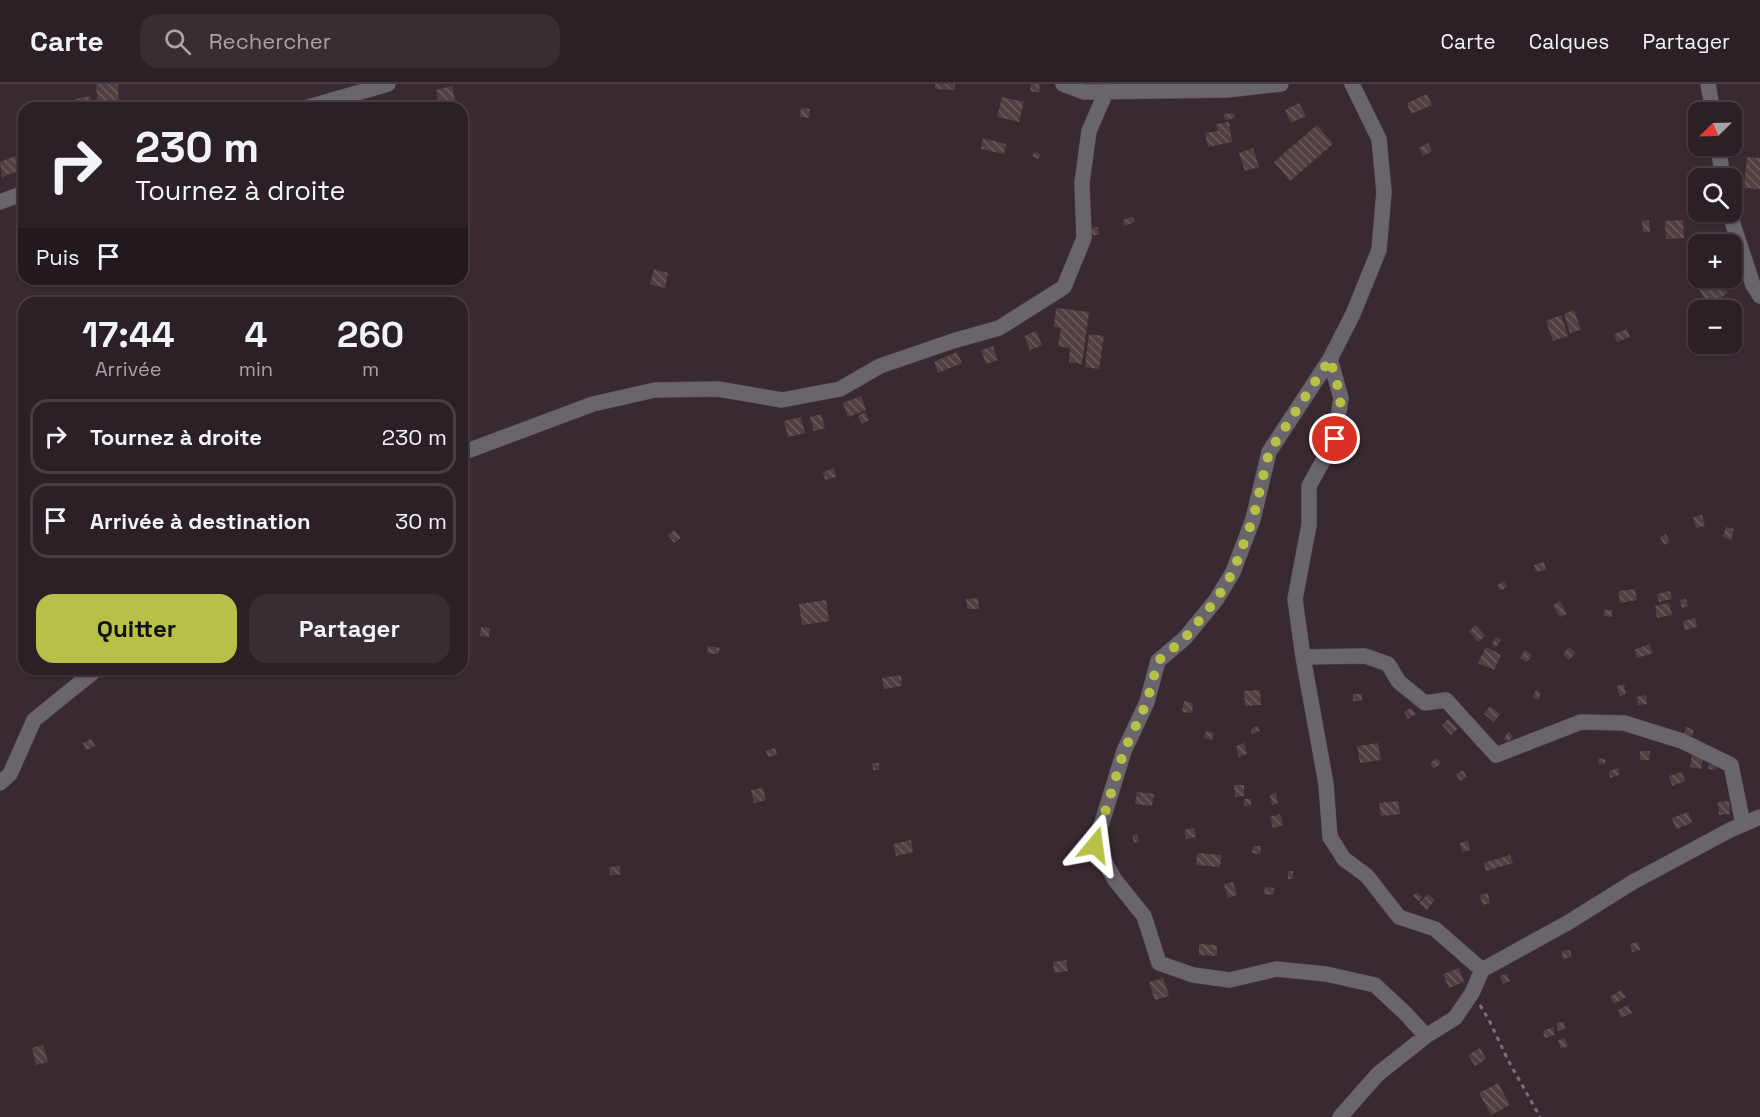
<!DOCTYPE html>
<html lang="fr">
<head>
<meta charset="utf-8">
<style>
	body { margin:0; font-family:"Space Grotesk",sans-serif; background:#372d32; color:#f1f3f6; height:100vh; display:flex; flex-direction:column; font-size:22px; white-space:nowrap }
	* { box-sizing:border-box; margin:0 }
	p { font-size:20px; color:#a6a3a7 }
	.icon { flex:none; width:33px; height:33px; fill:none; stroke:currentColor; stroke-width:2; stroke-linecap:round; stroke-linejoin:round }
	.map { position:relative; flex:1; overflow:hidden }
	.drawer { position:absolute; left:18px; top:213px; width:450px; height:378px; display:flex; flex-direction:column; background:#2b2026; border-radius:18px; box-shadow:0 2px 4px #0004,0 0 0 2px #473e43 }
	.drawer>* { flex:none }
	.top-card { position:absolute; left:18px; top:18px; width:450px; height:183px; border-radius:18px; box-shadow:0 2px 4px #0004,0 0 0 2px #473e43; background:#2b2026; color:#f1f3f6; overflow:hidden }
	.needle { width:39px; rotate:247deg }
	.controls { position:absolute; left:1688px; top:18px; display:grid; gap:12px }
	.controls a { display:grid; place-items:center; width:54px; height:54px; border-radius:12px; background:#2b2026; box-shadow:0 2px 4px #0004,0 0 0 2px #473e43; font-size:30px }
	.pin { position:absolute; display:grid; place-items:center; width:51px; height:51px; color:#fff; margin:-26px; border:3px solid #fff; border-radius:50%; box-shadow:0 2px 6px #0007 }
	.me { position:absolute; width:66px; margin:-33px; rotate:16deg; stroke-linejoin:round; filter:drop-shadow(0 0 4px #0008) }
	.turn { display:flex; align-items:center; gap:21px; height:126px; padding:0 18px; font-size:27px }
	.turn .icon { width:78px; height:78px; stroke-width:2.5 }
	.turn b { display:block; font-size:42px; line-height:51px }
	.then { display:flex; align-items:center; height:57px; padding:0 18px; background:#0003; gap:12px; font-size:22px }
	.eta { display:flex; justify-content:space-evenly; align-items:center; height:102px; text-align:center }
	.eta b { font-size:36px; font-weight:800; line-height:42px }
	.button { display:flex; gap:12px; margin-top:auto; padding:12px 18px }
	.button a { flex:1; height:69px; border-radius:18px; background:#b7c147; color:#111; font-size:24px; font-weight:800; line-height:69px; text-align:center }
	.button a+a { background:#372d32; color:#f1f3f6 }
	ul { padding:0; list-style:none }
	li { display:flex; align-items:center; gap:18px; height:75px; margin:0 12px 9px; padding:0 6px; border:3px solid #473e43; border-radius:18px }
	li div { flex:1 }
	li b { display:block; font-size:22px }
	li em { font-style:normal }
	header { display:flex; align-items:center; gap:36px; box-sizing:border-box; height:84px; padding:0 30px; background:#2b2026; border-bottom:2px solid #473e43 }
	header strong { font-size:28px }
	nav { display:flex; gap:33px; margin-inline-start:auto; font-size:21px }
	.search { width:420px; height:54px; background:#372d32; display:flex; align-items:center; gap:15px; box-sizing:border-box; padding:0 21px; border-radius:18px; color:#a6a3a7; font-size:22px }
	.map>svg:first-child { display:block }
</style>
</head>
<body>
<header>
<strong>Carte</strong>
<div class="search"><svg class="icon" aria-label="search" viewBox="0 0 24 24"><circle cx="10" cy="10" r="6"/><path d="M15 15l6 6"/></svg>Rechercher</div>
<nav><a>Carte</a><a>Calques</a><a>Partager</a></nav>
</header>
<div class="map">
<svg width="1760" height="1033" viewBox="0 0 1760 1033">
	<defs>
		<pattern id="building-back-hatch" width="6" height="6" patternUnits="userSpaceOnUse" patternTransform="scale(1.5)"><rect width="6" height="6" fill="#523f42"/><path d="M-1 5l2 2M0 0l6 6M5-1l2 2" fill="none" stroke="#6b5a5d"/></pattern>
	</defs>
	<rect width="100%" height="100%" fill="#392a32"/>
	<path fill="url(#building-back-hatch)" d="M96,0h22l1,24h-21z
		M935,0h20v6l-20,-1z
		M1031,0h9l-1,9 -9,-2z
		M452,2l3,15 -16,3 -3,-14z
		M1427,10l5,11 -21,9 -4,-11z
		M90,12l2,12h-15l-2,-9z
		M1002,13l22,5 -5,20 -22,-5z
		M1299,19l7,13 -15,7 -6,-13z
		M801,24l9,1 -1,9 -9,-1z
		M1234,29l1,5 -10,2 -1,-6z
		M1229,38l3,20 -24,5 -3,-14 13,-2 -2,-7z
		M1317,41l16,19 -43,37 -16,-19z
		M983,54l23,6 -2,10 -23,-5z
		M1428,59l4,8 -9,5 -4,-8z
		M1253,64l6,19 -14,4 -6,-18z
		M1035,67l6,4 -3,4 -6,-3z
		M18,71l6,14 -22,8 -2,-15z
		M1747,73l13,1v31l-16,-1z
		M1133,133l2,5 -11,4 -1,-6z
		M1649,136l1,12h-7l-1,-11z
		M1683,136l1,18 -18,1 -1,-18z
		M1098,143l1,8h-9v-7z
		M1698,182v12h21l9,15 -20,12 -19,-34z
		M654,185l14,4 -3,15 -15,-4z
		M1056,224l33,4 -7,52 -13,-2 1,-14 -12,-2 3,-18 -7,-1z
		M1574,226l7,20 -11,3 -6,-19z
		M1561,231l7,21 -15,5 -7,-20z
		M1627,245l3,8 -13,5 -3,-8z
		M1036,247l6,14 -12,5 -6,-14z
		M1089,250l15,2 -5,33 -14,-2z
		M993,262l5,14 -12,4 -5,-14z
		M957,268l5,11 -24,10 -4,-11z
		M861,312l5,14 -18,7 -5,-14z
		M865,328l4,8 -7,4 -4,-8z
		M821,330l4,14 -11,3 -4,-14z
		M801,333l4,16 -17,4 -4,-16z
		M834,384l2,9 -11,3 -2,-8z
		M1702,431l3,11 -9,2 -3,-11z
		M1726,443l8,2 -3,11 -8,-3z
		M675,446l6,8 -7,5 -6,-8z
		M1666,450l4,8 -6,3 -4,-8z
		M1544,478l2,8 -10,2 -2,-7z
		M1504,497l3,6 -7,4 -3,-6z
		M1635,505l2,11 -17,3 -2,-12z
		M1670,507l2,8 -13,3 -2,-8z
		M978,514l1,11h-12l-1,-10z
		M1686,515l2,7 -6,2 -2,-8z
		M826,516l3,21 -27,4 -3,-21z
		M1560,517l7,13 -7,3 -7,-12z
		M1669,519l3,12 -15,3 -2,-12z
		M1604,526h8v7l-8,-1z
		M1695,534l2,9 -12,3 -2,-9z
		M1476,541l9,11 -7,6 -9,-11z
		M481,543l9,1 -1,9 -9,-1z
		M1496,553l5,3 -5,7 -4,-3z
		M1649,560l4,9 -16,5 -3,-8z
		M708,562l12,2 -2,6 -11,-1z
		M1486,563l15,8 -7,15 -16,-7z
		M1569,563l7,6 -7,7 -6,-6z
		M1525,566l7,5 -5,7 -7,-4z
		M901,591l1,11 -18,3 -2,-11z
		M1624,600l2,10 -6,2 -3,-10z
		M1260,606l1,15 -16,1 -1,-15z
		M1536,606l5,3 -3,7 -5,-3z
		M1353,610h9v7h-9z
		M1646,611l1,9 -9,1 -1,-8z
		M1184,617l9,2 -1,10 -10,-1z
		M1490,622l10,8 -6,8 -10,-8z
		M1411,624l5,6 -8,5 -4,-7z
		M1448,635l10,9 -7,7 -9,-10z
		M1258,642l2,5 -8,3 -1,-5z
		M1686,643l8,3 -2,6 -8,-2z
		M1206,647l8,2 -2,7 -8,-2z
		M1508,648l5,3 -4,7 -5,-3z
		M91,655l4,7 -9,4 -3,-7z
		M1244,659l3,11 -8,3 -3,-11z
		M1378,659l3,17 -21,3 -3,-17z
		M775,664l2,7 -9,2 -2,-6z
		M1640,667h10l-1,9h-9z
		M1692,671l11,1 -2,13 -11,-2z
		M1437,674l4,5 -7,6 -4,-6z
		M1599,674l7,2 -2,5 -6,-2z
		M872,679h7v7h-6z
		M1709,680l8,2 -1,4 -8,-1z
		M1618,684l1,7 -9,3 -1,-7z
		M1463,686l4,7 -7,4 -4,-7z
		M1682,688l3,9 -13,5 -3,-10z
		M1234,701h10v11l-9,1z
		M763,704l3,12 -12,3 -3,-13z
		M1137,708l17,2 -2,12 -17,-2z
		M1276,709l2,10 -6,2 -2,-10z
		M1244,715h7v6l-7,1z
		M1398,717l2,13 -19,2 -2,-13z
		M1729,717l1,13 -11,1 -1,-13z
		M1688,728l4,11 -16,6 -4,-11z
		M1280,730l3,11 -10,3 -3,-11z
		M1194,744l2,9 -10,2 -1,-9z
		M1137,750l2,8 -5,1 -2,-8z
		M911,756l2,12 -17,4 -3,-12z
		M1468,757l2,9 -8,2 -2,-9z
		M1253,762h8l-1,8 -8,-1z
		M1197,769l24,2 -1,12 -24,-2z
		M1510,771l3,8 -27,8 -2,-8z
		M620,782v9h-10l-1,-8z
		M1288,787h5v8h-5z
		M1233,798l4,13 -9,3 -4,-14z
		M1265,803l9,1 -1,7 -9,-1z
		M1416,808l6,5 -3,4 -6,-5z
		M1488,809l2,10 -7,2 -3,-10z
		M1428,810l7,6 -8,10 -8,-7z
		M1638,858l2,8 -8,2 -2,-8z
		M1199,860l18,1v11l-18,-1z
		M1570,866l2,7 -9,2 -1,-8z
		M1066,876l2,11 -14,2 -1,-11z
		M1459,884l5,14 -15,6 -6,-14z
		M1507,890l3,7 -7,3 -3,-8z
		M1163,894l6,18 -14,4 -6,-18z
		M1621,906l5,7 -12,7 -4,-7z
		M1628,921l4,8 -11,5 -3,-8z
		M1564,938l1,7 -7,2 -2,-8z
		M1553,943l2,8 -10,3 -2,-7z
		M1565,954l3,8 -7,3 -3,-9z
		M43,961l5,17 -12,3 -4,-17z
		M1480,964l6,11 -11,7 -7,-11z
		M1498,999l12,22 -19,10 -12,-22z"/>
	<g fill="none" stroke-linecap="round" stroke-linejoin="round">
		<defs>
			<path id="minor" d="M1063,0l21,8 143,-2 54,-6
				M1352,0l27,55 5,53 -5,58 -26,64 -23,45 11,39 -6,41 -26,47v39l-14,74 8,58 23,127 4,53 14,22 23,17 32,41 36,12 47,41
				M1708,0l5,28
				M305,24l83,-24
				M1718,62l5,32
				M0,118l24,-9
				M1729,128l24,73 7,11
				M1330,275l-61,93 -16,67 -20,53 -17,28 -31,38 -27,23 -11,41 -23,49 -29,94 20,35 29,36 15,47 34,12 37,5 46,-11 50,5 49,11 31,29 20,22
				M462,369l131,-49 62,-14 63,-1 64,11 58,-11 40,-23 73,-25 46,-13 65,-41 20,-49 -2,-55 7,-52 17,-39
				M1303,573l62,-1 23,8 11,18 26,21 21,-3 50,55 85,-33 43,1 58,18 49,24 12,59
				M0,699l10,-9 24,-54 63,-51
				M1340,1033l38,-43 48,-38 29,-18 17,-25 10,-23 87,-48 64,-40 97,-52 30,-13"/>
		</defs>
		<use href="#minor" stroke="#55474e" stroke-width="16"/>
		<path stroke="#7a6d75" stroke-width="3" stroke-dasharray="4.5 4.5" stroke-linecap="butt" d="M1480,921l9,15 19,40 32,57"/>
		<use href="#minor" stroke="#6a656c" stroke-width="15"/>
	</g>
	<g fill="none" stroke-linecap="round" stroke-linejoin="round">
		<path stroke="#b7c147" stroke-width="10" stroke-dasharray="0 18" d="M1095,761l29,-94 23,-49 11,-41 27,-23 31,-38 17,-28 20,-53 16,-67 61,-93 11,39 -6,41"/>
	</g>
</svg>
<div class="controls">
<a><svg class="needle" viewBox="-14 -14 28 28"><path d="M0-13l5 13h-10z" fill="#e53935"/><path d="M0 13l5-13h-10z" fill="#a6a3a7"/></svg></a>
<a><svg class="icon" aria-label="search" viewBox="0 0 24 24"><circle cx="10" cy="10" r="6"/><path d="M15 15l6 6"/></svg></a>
<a>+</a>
<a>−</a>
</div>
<div class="pin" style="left:1335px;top:355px;background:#d93025"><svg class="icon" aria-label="arrive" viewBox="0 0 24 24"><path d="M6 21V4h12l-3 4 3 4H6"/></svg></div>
<svg class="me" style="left:1095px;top:761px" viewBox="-20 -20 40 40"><path d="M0-17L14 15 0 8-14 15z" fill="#b7c147" stroke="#fff" stroke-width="4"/></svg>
<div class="top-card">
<div class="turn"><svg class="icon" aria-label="right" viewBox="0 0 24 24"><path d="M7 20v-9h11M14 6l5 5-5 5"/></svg><div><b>230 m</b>Tournez à droite</div></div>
<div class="then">Puis<svg class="icon" aria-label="arrive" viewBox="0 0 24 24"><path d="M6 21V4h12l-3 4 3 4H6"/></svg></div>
</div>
<section class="drawer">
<div class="eta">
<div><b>17:44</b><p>Arrivée</p></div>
<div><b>4</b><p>min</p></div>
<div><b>260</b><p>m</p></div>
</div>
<ul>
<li><svg class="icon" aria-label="right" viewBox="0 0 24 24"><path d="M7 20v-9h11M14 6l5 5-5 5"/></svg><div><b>Tournez à droite</b></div><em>230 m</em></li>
<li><svg class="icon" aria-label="arrive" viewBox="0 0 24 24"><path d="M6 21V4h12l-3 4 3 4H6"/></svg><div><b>Arrivée à destination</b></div><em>30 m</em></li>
</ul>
<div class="button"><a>Quitter</a><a>Partager</a></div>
</section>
</div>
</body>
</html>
